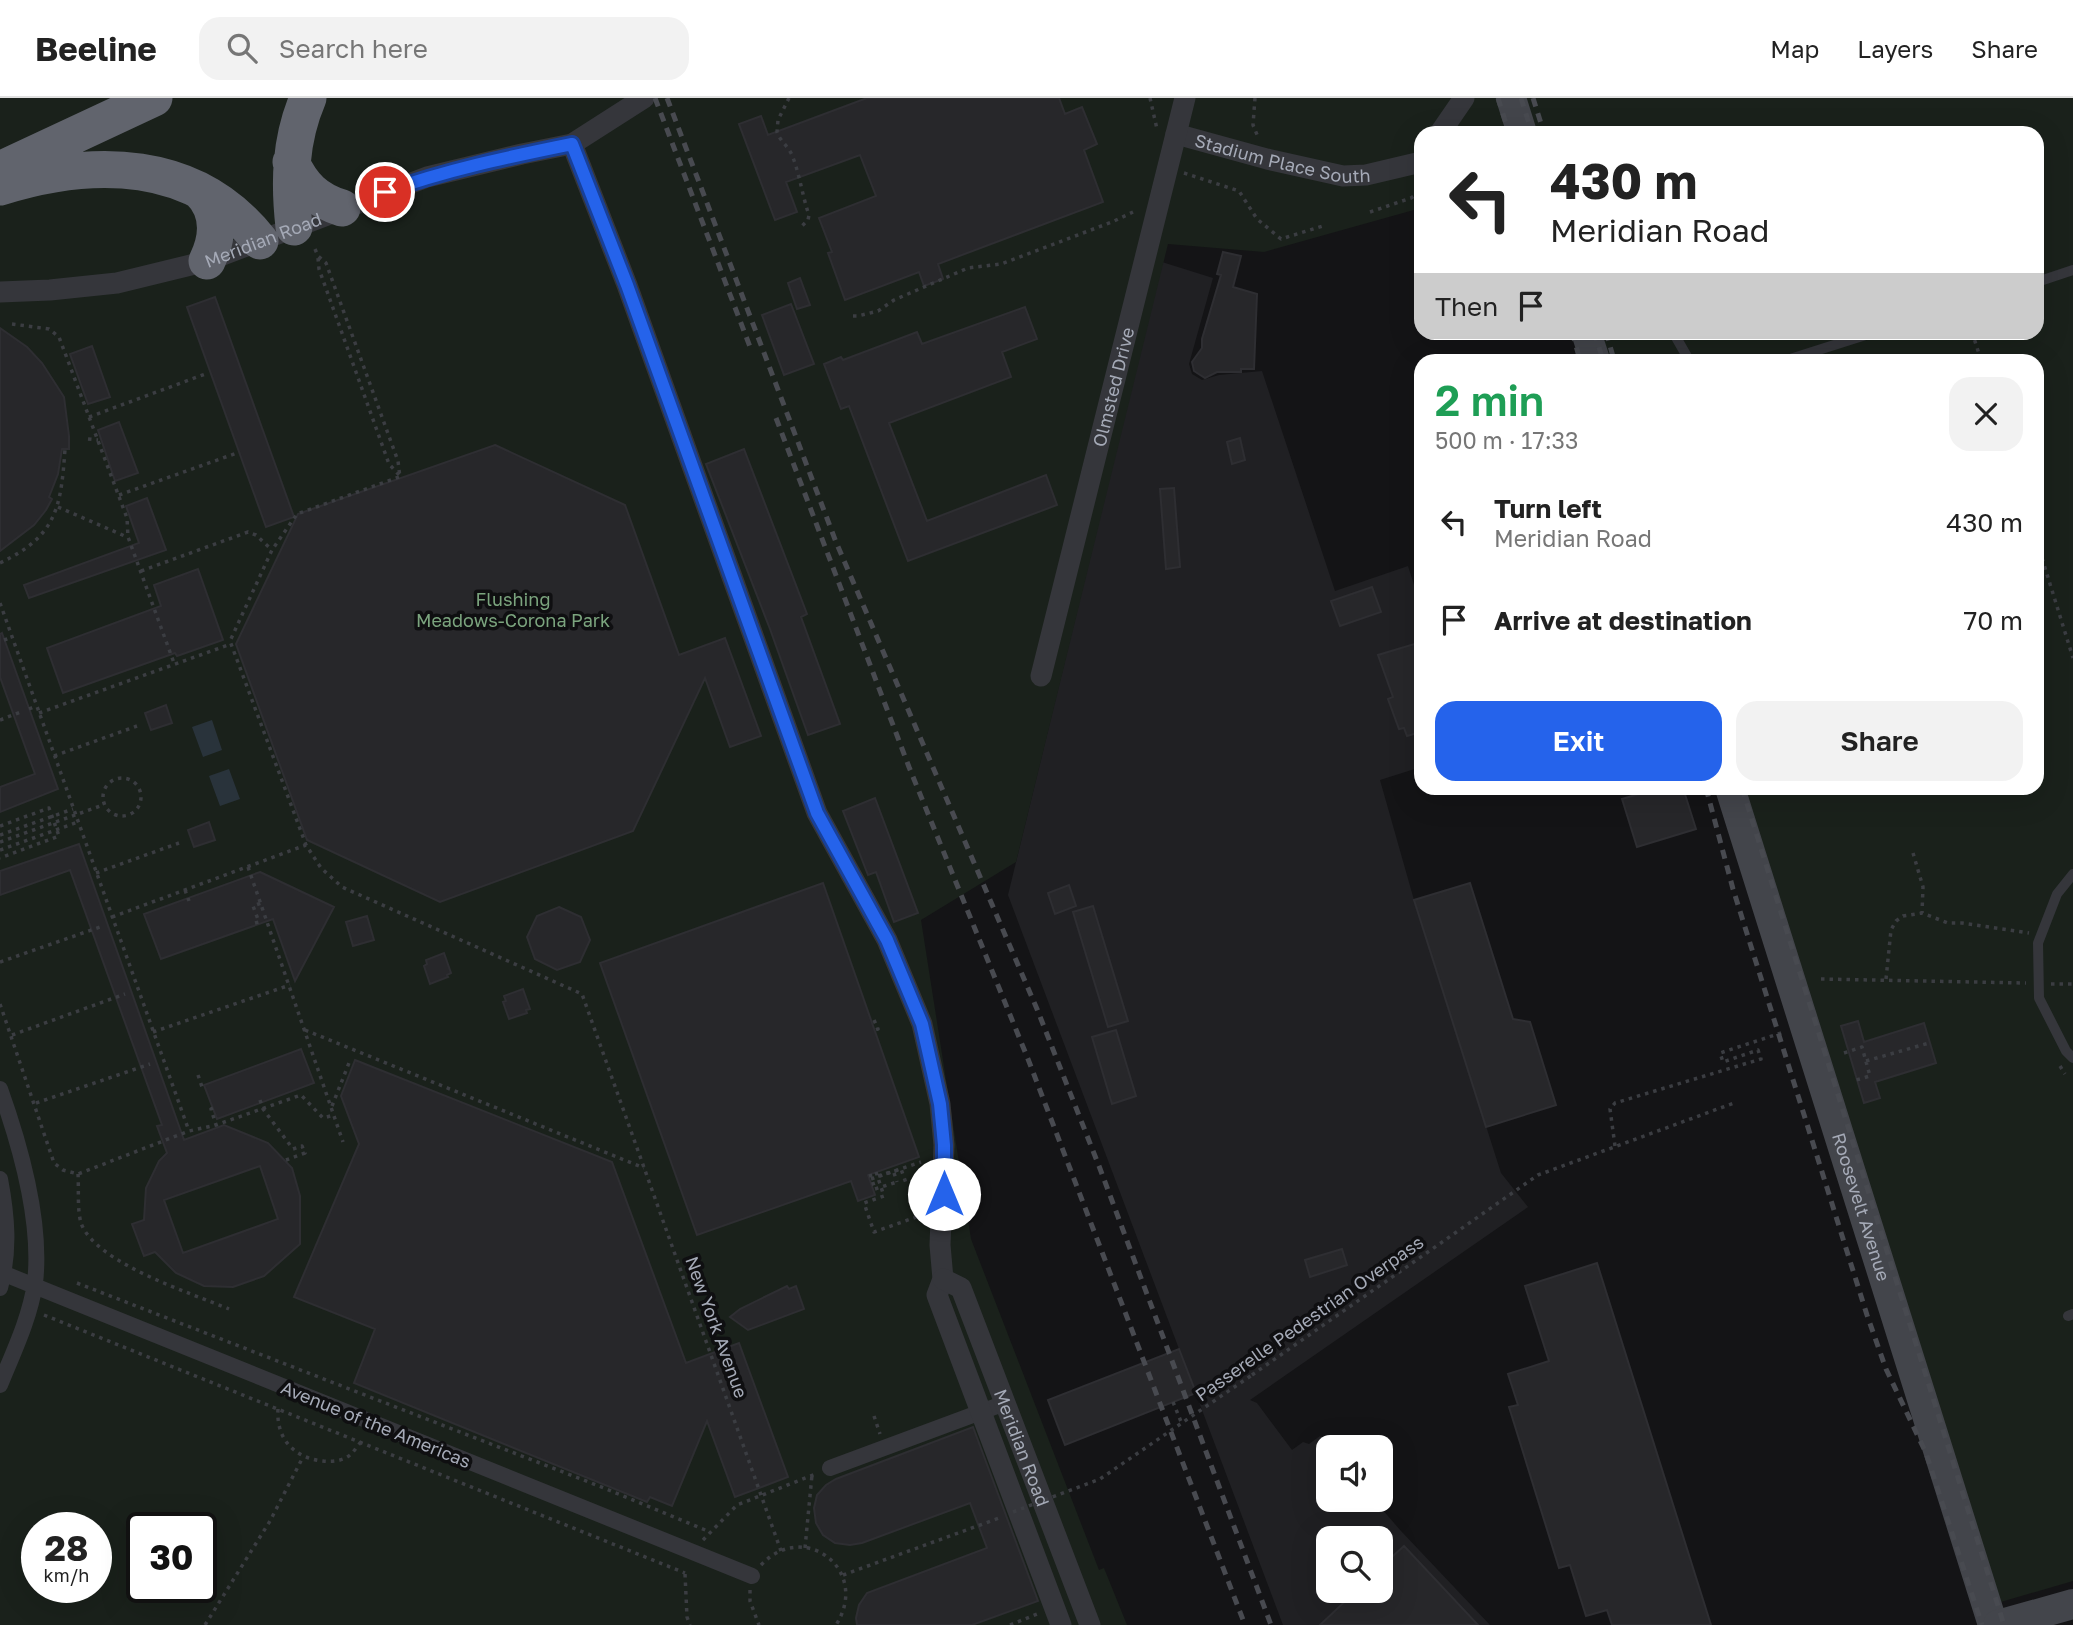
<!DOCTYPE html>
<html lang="en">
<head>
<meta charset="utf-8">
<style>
	body { margin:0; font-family:"Golos Text",sans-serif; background:#f2f2f2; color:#222; height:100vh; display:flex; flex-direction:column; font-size:26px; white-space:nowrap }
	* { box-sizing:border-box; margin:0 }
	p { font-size:23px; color:#767676 }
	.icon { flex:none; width:38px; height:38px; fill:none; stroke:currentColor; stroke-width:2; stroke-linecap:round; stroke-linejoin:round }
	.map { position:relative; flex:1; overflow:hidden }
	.panel { position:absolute; left:1414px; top:256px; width:630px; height:441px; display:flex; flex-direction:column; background:#fff; border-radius:21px; box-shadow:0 7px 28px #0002 }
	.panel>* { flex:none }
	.hud { position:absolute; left:1414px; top:28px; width:630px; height:214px; border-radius:21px; box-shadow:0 7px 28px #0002; background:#fff; color:#222; overflow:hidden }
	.fabs { position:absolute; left:1316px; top:1337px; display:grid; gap:14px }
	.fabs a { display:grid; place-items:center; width:77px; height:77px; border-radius:14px; background:#fff; box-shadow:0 7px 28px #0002; font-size:35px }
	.speed { position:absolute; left:21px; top:1414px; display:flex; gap:14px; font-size:35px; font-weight:700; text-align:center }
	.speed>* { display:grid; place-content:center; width:91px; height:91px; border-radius:50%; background:#fff; box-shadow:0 7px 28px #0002; line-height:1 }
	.speed small { font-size:18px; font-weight:400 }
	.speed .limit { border:4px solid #111; border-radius:10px; background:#fff; color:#111 }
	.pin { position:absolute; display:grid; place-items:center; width:60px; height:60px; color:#fff; margin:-30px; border:4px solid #fff; border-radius:50%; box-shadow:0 2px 7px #0007 }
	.me { position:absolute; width:77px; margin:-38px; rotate:0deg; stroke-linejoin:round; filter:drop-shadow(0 0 5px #0008) }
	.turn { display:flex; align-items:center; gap:24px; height:147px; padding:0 21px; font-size:32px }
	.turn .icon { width:91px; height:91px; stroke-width:2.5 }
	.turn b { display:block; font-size:49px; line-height:60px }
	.then { display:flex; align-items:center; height:66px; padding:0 21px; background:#0003; gap:14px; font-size:26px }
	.round { display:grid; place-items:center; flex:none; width:74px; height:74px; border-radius:21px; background:#f2f2f2 }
	.head { display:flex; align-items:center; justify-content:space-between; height:119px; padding:0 21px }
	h1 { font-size:42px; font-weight:600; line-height:52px; color:#1e9e55 }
	.button { display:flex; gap:14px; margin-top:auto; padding:14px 21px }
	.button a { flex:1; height:80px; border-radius:21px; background:#2563eb; color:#fff; font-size:28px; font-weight:600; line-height:80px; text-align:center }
	.button a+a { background:#f2f2f2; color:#222 }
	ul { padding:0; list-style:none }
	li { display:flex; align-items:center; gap:21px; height:98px; padding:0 21px }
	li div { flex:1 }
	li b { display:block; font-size:26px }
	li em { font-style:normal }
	header { display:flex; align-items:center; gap:42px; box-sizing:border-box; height:98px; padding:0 35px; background:#fff; border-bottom:2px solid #e0e0e0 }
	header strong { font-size:33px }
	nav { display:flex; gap:38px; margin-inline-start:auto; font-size:24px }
	.search { width:490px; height:63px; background:#f2f2f2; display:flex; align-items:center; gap:18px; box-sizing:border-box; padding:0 24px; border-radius:21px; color:#767676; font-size:26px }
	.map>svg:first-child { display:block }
</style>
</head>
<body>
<header>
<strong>Beeline</strong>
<div class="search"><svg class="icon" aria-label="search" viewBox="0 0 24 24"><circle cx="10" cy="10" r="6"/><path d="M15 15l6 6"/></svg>Search here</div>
<nav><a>Map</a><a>Layers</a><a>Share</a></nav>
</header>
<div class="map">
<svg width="2073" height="1527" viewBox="0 0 2073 1527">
	<rect width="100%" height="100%" fill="#141416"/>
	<path fill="#202023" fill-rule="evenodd" d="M1162,164l51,16 -24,86 3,10 10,6 17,-5 43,-4 73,220 73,-25 13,41v160l-41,13 34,120 87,273 27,34 -278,193 7,3 35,47 11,-8 6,2 11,-8 9,11 -1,53h46l27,31 89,94h-207l-275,-730zM1328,1440h53v53h-53z"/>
	<path fill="#1a211b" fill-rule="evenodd" d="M0,0h2073v1483l-86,25 -257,-818h307v-428h-442l-9,-27 451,-1v-199h-616v75l-157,44 -96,-8 -152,618 -95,58 50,319 128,331 5,-2 23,57h-1127zM37,1430h59v59h-59zM142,1430h59v59h-59z"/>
	<path fill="#29333b" d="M212,622l10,30 -19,7 -11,-30z
		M229,671l11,30 -20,7 -11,-30z"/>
	<path fill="#27272a" stroke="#2e2e32" stroke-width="2" fill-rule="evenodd" d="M867,0h192l6,16 17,-7 15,37 -13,6 19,52 -165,62 5,15 -19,7 -5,-14 -74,28 -17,-47 4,-1 -13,-34 57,-22 -16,-41 -74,27 11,30 -22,8 -36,-96 22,-8 7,19z
		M1223,154l18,4 -8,31 24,7 -3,75h-13v3h-24l-12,6 -11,-7 -2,-9 10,-14v-9l19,-64 -4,-1z
		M800,180l10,27 -13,4 -9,-26z
		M215,199l79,220 -28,10 -79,-220z
		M791,206l23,60 -30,11 -22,-60z
		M1025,209l12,32 -35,13 9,25 -122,46 38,98 119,-46 11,30 -149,56 -59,-155 -8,3 -17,-45 17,-7 2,3 74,-28 5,12z
		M0,230l27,19 15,16 22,34 5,39v13h-7l-4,25 -9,23 3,2 -6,11 -12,15 -34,26z
		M92,248l18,51 -22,7 -18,-50z
		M119,324l19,51 -23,8 -17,-51z
		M1240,340l5,22 -13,4 -5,-22z
		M495,347l130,60 54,150 46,-17 36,98 -31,11 -25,-69 -72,153 -193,71 -133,-62 -71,-196 62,-130z
		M744,351l63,165 -6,3 39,107 -32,11 -38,-106 -64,-165z
		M1174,390l6,79 -14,2 -6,-80z
		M147,400l19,52 -137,48 -5,-13 115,-42 -13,-37z
		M198,471l25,71 -46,16 -2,-3 -112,40 -16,-45 114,-42 -7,-21z
		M1372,489l9,25 -41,14 -9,-25z
		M2,535l56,156 -58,23v-25l35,-13 -35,-97v-43z
		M1421,544v90l-14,4 -3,-8 -5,1 -11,-30 5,-2 -15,-42z
		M166,607l6,18 -21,7 -6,-17z
		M1659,690h24l13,41 -59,18 -15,-48z
		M875,700l43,115 -24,9 -18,-50 -8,3 -25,-64z
		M209,724l6,18 -21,7 -6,-17z
		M79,746l105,296 40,-15 44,18 24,25 8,28v48l-36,32 -31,11 -29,-1 -28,-13 -21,-21 -11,4 -12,-32 12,-4 2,-32 13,-27 8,-8 -10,-27 5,-1 -92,-255 -70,25v-24zM260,1068l18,53 -95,34 -19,-53z
		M260,774l74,35 -39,74 -22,-62 -112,40 -17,-45z
		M823,785l96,274 -51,18 7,20 -17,6 -7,-20 -154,54 -97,-272z
		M1470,785l43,136 17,3 26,83 -70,22 -72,-227z
		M1069,787l7,21 -21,8 -7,-21z
		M1093,808l35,115 -20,6 -35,-115z
		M559,809l22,10 9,23 -10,22 -23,8 -22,-11 -8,-22 10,-21z
		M367,818l7,24 -21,6 -7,-24z
		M444,855l7,20 -4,2 1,2 -18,7 -6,-18 3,-2 -1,-4z
		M523,891l7,20 -4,1 1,3 -18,6 -6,-17 3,-1 -2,-5z
		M1858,923l6,21 60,-19 12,40 -61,19 5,16 -16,5 -23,-77z
		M1116,932l20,66 -24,8 -20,-67z
		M301,951l13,34 -97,36 -13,-34z
		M355,962l257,102 74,201 53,-20 49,134 -53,20 -28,-76 -35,85 -22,-9 -3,5 -293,-119 21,-54 -81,-32 65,-153 -18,-48z
		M1342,1151l5,16 -37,12 -5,-17z
		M1597,1165l114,362h-99l-5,-15 -21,6 -16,-51 -11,3 -50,-161 9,-2 -10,-31 41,-13 -24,-75z
		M787,1188l2,3 7,-3 8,23 -56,21 -18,-13 10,-8z
		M1179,1251l17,44 -131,52 -17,-45z
		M973,1329l65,174 -66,24h-115l-1,-7 3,-13 8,-12 120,-45 -17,-45 -108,40 -12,2 -15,-2 -12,-8 -7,-12 -2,-15 3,-13 9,-10 10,-6z
		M1404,1448l74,79h-158l36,-34h25v-24z"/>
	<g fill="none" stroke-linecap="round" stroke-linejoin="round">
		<path stroke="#3b3d42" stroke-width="3.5" stroke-dasharray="3.5 5" stroke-linecap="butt" d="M789,0l-11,22 -1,12c3,9 11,14 15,23 8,20 10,40 17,60l-1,5 -6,6
			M1150,0l7,31
			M1255,0l-2,27 5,12
			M1184,75l55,18 18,28 24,20 45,-14
			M1370,114l41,-14 10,-7
			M315,151l3,7 8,7 72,198 2,17
			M318,160l1,11 70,195 10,11
			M853,218h5l20,-5 16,-11 74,-32 33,-4 111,-42 21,-10
			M12,226l37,5 10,8 68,181 1,19 46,126
			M1972,234l9,28
			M89,319l119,-44
			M88,341l10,1
			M399,379l-102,37 -25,36 -42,91 76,204 15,23 21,19 240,107 199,557
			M119,397l118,-42
			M58,409l69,30
			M2037,444l36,116
			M0,465c57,-27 61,-56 65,-114
			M141,473l107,-39 8,3 16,15
			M0,505l189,528
			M4,542l8,-3
			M29,611l7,-3
			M39,615l192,-69
			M0,622l21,-8
			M54,658l83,-30
			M103 699a19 19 0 1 1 38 0a19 19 0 1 1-38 0Z
			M0,728l49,-18 10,28 -59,22
			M0,737l73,-26
			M0,744l103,-37
			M0,752l78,-28 -1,-2
			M1913,755l10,34 -1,26
			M248,769l95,275
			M96,775l83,-30
			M185,792l4,11
			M112,819l194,-72
			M255,825l4,-1 -6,-16 8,-3
			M0,864l100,-35
			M1821,881l205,4
			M1886,881l5,-49 5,-9 7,-5 19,-3 26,10h14l67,10
			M2051,886h22
			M0,906l54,159 9,7 15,4 111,-43 27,-6 85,-30 22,23 11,-3
			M874,922l4,9 -3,1
			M305,932l339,138
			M153,934l137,-47
			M12,937l113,-41
			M1844,955l18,-6 8,29 -17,5
			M1866,963l63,-18
			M2060,968l5,8
			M198,977l4,12 3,-1
			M260,1002l3,9 30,40 9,-3 3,7 -19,7
			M36,1005l114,-39
			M332,1008l17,-43 4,2
			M213,1010l-2,1 5,16
			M1615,1048l-5,-37 5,-6 146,-44 -3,-9 -35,12 -3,-9 64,-21
			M876,1074l8,24 -20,7 10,29 48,-17
			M894,1075l3,9
			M78,1076c1,14 -1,35 3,49 14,40 110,70 148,86
			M870,1076l5,15
			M878,1078l23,-7 5,14
			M77,1185l527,205 106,44
			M44,1217l641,258
			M1252,1277l286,-200 196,-72
			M1173,1304l9,22
			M278,1311c-2,30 16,49 45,52 9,1 20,0 27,-6 4,-3 7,-9 11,-13
			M874,1318l6,18
			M703,1442l34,-35 81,-32
			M805,1450l7,-73
			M761,1467c43,-46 110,5 75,60
			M685,1476l2,43 3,8
			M843,1477l159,-58
			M750,1492v11l9,24
			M205,1527l65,-104 33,-64
			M1010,1527l27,-11"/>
		<path stroke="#35363b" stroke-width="10" d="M2037,184l36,-12
			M1673,234l16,28
			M1787,262l88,-28
			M2073,776l-16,20 -19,49 1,55 27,53 7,7
			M2068,1218l5,-2"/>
		<path stroke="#35363b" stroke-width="16" d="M0,991c20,56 42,134 35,194 -5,35 -22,70 -35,102
			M0,1081c7,37 10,72 0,109
			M0,1174l752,304
			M830,1370l175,-65"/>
		<g stroke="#35363b" stroke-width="21">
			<path d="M1440,35l24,-35"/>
			<path id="s1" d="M1176,36l91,25 76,17 23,-1 55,-13"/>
			<path d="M572,46l55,141 190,528 70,127 35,84 18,80 4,41 -4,100 3,34 -6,16 124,330"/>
			<path id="s2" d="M0,194l50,-2 67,-7 90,-22 220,-84 95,-23 50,-10 72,-46"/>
			<path id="s3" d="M1041,578l144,-578"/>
			<path id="s4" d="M943,1181l18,9 129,337"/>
		</g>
		<g stroke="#43454b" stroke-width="30">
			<path d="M1511,0l11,35"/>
			<path d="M1586,234l9,28"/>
			<path id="s5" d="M1730,690l263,837"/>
			<path d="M1998,1527l75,-21"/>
		</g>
		<path stroke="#61646d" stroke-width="37" d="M291,64c11,24 25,38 51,46
			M0,72l154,-72
			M0,89c93,-29 195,-29 260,54
			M199,92c21,20 20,46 8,71
			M294,129c-5,-45 -4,-87 14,-129"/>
		<path stroke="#484a50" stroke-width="5" stroke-dasharray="9 7" stroke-linecap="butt" d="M655,0l97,254
			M667,0l169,444 201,467 62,157 172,459
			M1498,0l11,35
			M1521,0l11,35
			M1533,0l11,35
			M1572,234l8,28
			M1594,234l9,28
			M1606,234l8,28
			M776,320l133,349 119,292 217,566
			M1706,690l27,101 134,426 19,54 40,84 56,172
			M1742,690l262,837"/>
		<path stroke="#3b3d42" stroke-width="3.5" stroke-dasharray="3.5 5" stroke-linecap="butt" d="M871,1081l50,-17
			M875,1091l22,-7
			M1013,1414l87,-33 152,-104"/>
	</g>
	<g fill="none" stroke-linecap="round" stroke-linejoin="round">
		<defs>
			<path id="route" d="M385,94c61,-22 123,-35 187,-48l55,141 190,528 70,127 35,84 18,80 4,41v49"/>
		</defs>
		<use href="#route" stroke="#184099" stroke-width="18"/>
		<use href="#route" stroke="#2563eb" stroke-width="12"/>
	</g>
	<g text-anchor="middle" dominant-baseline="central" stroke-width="7" stroke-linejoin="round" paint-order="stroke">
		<g font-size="18" fill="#a5aab7" stroke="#0f0f11">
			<text stroke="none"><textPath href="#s1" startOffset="110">Stadium Place South</textPath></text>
			<text stroke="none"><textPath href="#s2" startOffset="270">Meridian Road</textPath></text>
			<text stroke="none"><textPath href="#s3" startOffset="298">Olmsted Drive</textPath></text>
			<text stroke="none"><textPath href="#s5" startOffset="439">Roosevelt Avenue</textPath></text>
			<text transform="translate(1309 1220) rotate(-35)">Passerelle Pedestrian Overpass</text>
			<text transform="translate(717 1229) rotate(70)">New York Avenue</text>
			<text transform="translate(376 1326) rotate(22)">Avenue of the Americas</text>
			<text stroke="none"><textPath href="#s4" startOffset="191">Meridian Road</textPath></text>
		</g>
		<g font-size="18" fill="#7ba47e" stroke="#0f0f11">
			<text x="513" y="501">Flushing<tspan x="513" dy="21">Meadows-Corona Park</tspan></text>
		</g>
	</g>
</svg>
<div class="fabs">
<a><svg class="icon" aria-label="sound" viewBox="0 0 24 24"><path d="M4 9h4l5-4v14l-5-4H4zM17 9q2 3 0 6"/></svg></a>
<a><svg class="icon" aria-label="search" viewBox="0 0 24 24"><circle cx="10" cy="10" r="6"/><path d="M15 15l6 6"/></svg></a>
</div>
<div class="speed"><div>28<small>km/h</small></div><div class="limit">30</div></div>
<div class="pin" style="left:385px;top:94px;background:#d93025"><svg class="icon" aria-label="arrive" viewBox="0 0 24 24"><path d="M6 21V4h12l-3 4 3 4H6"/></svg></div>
<svg class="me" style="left:944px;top:1096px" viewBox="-20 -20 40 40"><circle r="19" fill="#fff"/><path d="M0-13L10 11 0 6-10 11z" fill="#2563eb"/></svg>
<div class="hud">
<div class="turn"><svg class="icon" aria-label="left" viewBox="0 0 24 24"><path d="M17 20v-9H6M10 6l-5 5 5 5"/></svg><div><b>430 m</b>Meridian Road</div></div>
<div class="then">Then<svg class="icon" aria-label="arrive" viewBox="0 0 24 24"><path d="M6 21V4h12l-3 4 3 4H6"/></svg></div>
</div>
<section class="panel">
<div class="head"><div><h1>2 min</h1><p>500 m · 17:33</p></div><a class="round"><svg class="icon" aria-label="close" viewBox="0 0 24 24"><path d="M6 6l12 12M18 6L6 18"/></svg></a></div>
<ul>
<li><svg class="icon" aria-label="left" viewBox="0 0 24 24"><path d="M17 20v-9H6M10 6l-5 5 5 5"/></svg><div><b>Turn left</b><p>Meridian Road</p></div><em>430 m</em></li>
<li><svg class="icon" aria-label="arrive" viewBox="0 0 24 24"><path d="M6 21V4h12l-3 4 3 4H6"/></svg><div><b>Arrive at destination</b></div><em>70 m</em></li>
</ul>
<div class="button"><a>Exit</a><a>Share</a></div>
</section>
</div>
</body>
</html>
